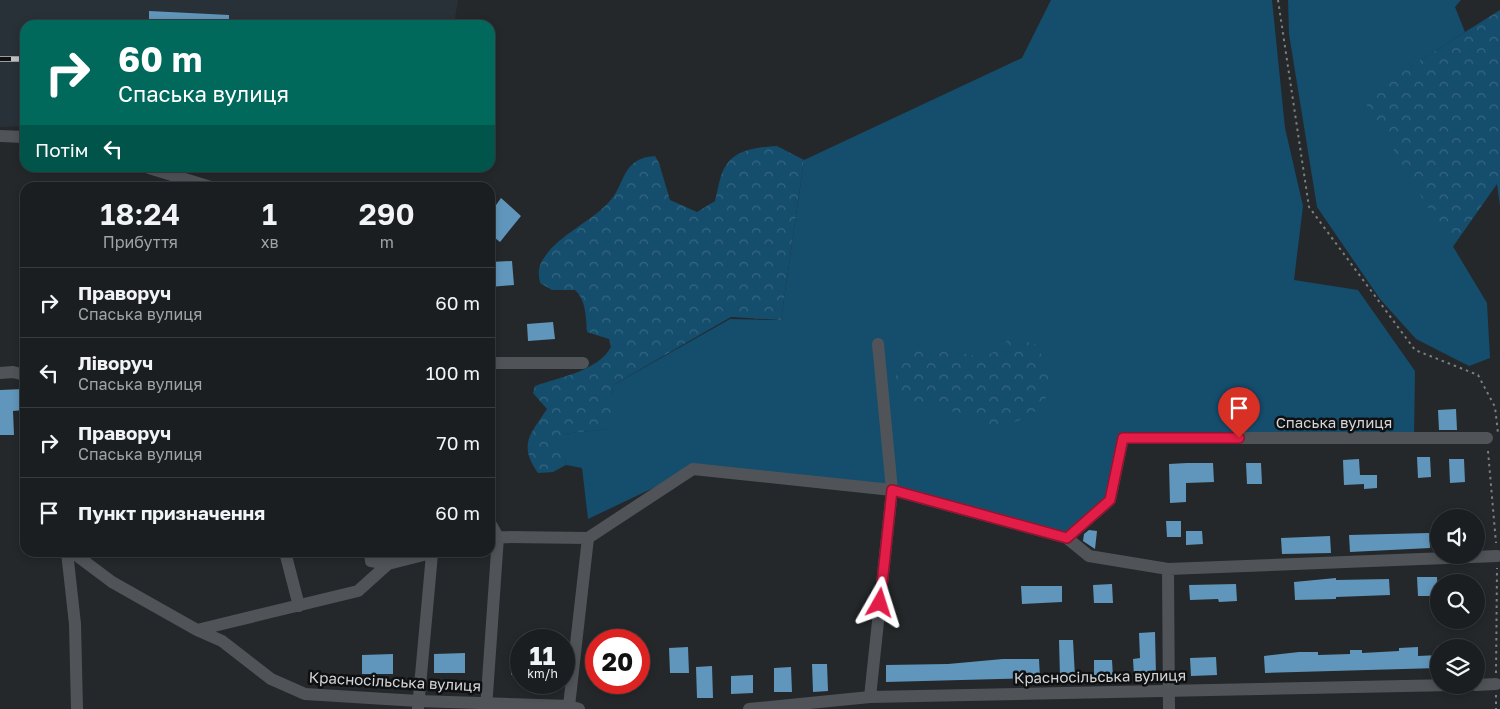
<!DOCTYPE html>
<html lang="uk">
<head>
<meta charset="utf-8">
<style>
	body { margin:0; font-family:"Golos Text",sans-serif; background:#282b2d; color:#f1f3f6; height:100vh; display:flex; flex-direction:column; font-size:19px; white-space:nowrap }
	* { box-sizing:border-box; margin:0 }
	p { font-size:16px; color:#a0a2a5 }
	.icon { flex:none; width:28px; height:28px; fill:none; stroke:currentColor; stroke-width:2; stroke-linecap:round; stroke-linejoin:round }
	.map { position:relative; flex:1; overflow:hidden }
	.drawer { position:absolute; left:20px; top:182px; width:475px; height:375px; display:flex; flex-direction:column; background:#1b1e20; border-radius:15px; box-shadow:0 2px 8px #0003,0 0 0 1px #393c3e }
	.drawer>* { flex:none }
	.top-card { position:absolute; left:20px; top:20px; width:475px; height:152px; border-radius:15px; box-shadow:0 2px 8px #0003,0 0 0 1px #393c3e; background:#00695c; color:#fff; overflow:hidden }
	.fabs { position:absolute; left:1430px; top:509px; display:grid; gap:10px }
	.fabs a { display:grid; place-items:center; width:55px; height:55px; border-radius:50%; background:#1b1e20; box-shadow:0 2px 8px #0003,0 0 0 1px #393c3e; font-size:25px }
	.speed { position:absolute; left:510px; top:629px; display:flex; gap:10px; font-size:25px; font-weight:700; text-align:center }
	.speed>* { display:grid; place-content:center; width:65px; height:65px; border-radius:50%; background:#1b1e20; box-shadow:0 2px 8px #0003,0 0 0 1px #393c3e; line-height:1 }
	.speed small { font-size:12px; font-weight:400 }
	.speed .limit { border:8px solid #d22; background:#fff; color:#111 }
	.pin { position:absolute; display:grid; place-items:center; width:42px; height:42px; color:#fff; margin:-51px -21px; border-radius:50% 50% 50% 0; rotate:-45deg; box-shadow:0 0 5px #0007 }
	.pin .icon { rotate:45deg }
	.me { position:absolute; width:55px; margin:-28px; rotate:6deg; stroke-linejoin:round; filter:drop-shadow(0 0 4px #0008) }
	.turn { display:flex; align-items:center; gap:18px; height:105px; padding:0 15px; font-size:22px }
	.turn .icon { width:65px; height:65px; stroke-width:2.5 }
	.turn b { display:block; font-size:35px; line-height:42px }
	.then { display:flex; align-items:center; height:48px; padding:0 15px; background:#0003; gap:10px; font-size:19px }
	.eta { display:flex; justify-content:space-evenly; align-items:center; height:85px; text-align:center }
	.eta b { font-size:30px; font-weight:600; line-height:35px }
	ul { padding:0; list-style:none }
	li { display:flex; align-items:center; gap:15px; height:70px; padding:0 15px; border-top:1px solid #393c3e }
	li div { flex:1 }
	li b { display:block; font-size:19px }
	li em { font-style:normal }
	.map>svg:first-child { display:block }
</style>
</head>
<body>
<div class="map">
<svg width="1500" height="709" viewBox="0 0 1500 709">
	<defs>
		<pattern id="forest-crowns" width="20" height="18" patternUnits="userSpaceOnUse" patternTransform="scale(1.25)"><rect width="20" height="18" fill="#154d6d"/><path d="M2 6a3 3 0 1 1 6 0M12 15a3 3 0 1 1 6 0" fill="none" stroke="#366681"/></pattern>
	</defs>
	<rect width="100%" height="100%" fill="#24282a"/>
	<path fill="#283138" d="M0,0h458l-4,25h-429v101l-25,1z"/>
	<path fill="#154d6d" d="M1051,0h221l13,128 18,78 -9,74 64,10 57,81 -1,67h-291l-13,62 -43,38 -175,-48 -199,-21 -105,50 -6,-51 -16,-3 -4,-31 47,-5 4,-44 117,-66 51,1 23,-160 218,-102z
		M1288,0h173l-6,7 10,25 -102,65 124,206 3,55 -21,8 -53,-27 -36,-40 -63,-92 -28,-173z"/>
	<path fill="url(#forest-crowns)" d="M1500,10v196l-3,-22 -45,64 -90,-151z
		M777,146l27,14 -23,160 -50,-3 -118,68 -3,44 -47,5 3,31 -13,7 -15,1c-20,-29 -8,-38 9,-64l-14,-16 2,-7c25,-9 63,-15 76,-39l-2,-8 -22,-7c-1,-15 -1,-32 -12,-42h-23l-12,-7c-2,-11 -2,-16 4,-25 13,-22 47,-36 65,-56 17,-18 12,-44 46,-46l4,7 11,37 27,12 18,-11c3,-11 5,-29 12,-37 10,-15 34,-17 50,-18z
		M1008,340h13l14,4c19,30 22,61 -15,76 -7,3 -15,6 -23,7 -16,1 -29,-10 -43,-15 -15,-5 -31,-5 -46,-6 -11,-11 -16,-20 -11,-34 13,-45 56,-15 85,-16 10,0 18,-9 26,-16z"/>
	<path fill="#6096bb" d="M149,11l80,4v10h-80z
		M501,198l20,18 -21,26 -10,-8v-34l6,5z
		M512,261l2,24 -24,2v-25z
		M553,322l2,17 -27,2 -1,-17z
		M24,389v21l-11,1 1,24h-14v-45z
		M1456,409l1,21h-18l-1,-20z
		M1417,457h13l1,20 -13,1z
		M1359,459l1,16h17v13l-13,1v-5l-20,1 -1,-25z
		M1449,459h15l1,23 -15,1z
		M1187,463h26l1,19 -28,1v19l-16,1 -1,-39z
		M1246,463h15l1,21h-15z
		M1166,521h15v16h-14z
		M1089,530l8,1 -2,18 -12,-8 1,-7z
		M1186,531h16l1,13 -17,1z
		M1429,533l1,15 -80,4 -1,-17z
		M1330,536l1,17 -49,1 -1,-16z
		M1417,577h20l1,19h-20z
		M1336,578v2l53,-1 1,16 -54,2v2l-41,1 -1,-18z
		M1112,584l1,19h-19l-1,-18z
		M1236,584l1,17 -18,1 -1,-3 -28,1 -1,-15z
		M1021,586h41v16l-40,2z
		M1155,632l1,43 -22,1 -1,-17 7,-1 -1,-25z
		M1059,640h14l2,37h-15z
		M688,647l1,26h-19l-1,-25z
		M1418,647v9l21,-1v13l-174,5 -1,-17 35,-4h19v3l32,-1v-4h12v3l37,-2v-3z
		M465,653v20h-31v-19z
		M393,654v20h-31v-19z
		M586,654h10v20h-9z
		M511,655h10v20h-10z
		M1216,657l1,18 -26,1 -1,-18z
		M1003,659h36l1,19 -154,4v-17l62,-1z
		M1094,660h18l1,17h-19z
		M812,664h15l1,27 -15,1z
		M712,666l1,32h-16l-1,-31z
		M791,667l1,25h-18v-24z
		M753,675v18l-22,1v-18z"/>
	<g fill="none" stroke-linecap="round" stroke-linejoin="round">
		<path stroke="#7c7f81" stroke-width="2" stroke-dasharray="2.5 4" stroke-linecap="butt" d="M1278,0l31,207 106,143 63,25 17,32 3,26
			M1488,451l8,92
			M1496,673l1,-105
			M1496,695v14"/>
		<path stroke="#505458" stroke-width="12" d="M0,136l25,1
			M149,168l65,20
			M490,363h93
			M0,373l13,-1 12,3
			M1067,538l22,18 79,13 329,-13
			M490,539l8,-2 90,1 105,-69 199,21 175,48 43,-38 13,-62h364
			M67,552l8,72 2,85
			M72,552l40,30 85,48 161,-39 30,-27 47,-12
			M285,552l14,54
			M370,552l1,9 17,3
			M1168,569l1,140
			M197,630l25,11 49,38 34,15 113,7 151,5 10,3
			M1476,685l20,-1
			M870,697l22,-207 -14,-146
			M569,706l19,-168
			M418,708l14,-154
			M486,709l12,-172 -8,-14
			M749,709l121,-12 583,-12"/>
		<defs>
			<path id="rail" d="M0,59h25"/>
		</defs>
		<use href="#rail" stroke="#c0c2c4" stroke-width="5.5"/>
		<use href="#rail" stroke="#0f1011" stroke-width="4" stroke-dasharray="11" stroke-linecap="butt"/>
	</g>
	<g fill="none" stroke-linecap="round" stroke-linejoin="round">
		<defs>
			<path id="route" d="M880,603l12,-113 175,48 43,-38 13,-62h116"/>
		</defs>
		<use href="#route" stroke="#92132f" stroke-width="12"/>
		<use href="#route" stroke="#e11d48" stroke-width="9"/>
	</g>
	<g text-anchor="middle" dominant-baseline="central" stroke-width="5" stroke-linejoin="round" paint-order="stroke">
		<g font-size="15" fill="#d3d5d7" stroke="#0f1011">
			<text x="1334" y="422">Спаська вулиця</text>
			<text transform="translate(1100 676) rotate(-1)">Красносільська вулиця</text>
			<text transform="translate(395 681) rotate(3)">Красносільська вулиця</text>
		</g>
	</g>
</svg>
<div class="fabs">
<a><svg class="icon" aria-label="sound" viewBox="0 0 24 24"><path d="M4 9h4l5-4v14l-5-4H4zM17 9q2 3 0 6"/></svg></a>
<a><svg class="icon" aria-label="search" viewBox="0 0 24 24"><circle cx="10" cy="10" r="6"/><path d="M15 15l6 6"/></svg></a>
<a><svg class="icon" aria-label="layers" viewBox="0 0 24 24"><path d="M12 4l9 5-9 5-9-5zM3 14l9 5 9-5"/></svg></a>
</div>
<div class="speed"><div>11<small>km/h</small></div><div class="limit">20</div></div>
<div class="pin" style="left:1239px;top:438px;background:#d93025"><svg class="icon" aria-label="arrive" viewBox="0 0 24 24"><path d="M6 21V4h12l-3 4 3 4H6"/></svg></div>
<svg class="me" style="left:880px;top:603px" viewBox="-20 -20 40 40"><path d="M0-17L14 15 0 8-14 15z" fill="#e11d48" stroke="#fff" stroke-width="4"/></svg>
<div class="top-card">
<div class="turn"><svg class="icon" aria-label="right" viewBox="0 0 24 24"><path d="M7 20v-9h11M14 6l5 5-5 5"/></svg><div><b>60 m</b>Спаська вулиця</div></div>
<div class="then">Потім<svg class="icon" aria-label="left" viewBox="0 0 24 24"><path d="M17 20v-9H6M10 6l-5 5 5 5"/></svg></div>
</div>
<section class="drawer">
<div class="eta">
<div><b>18:24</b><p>Прибуття</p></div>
<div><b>1</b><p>хв</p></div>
<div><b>290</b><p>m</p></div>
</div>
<ul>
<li><svg class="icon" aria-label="right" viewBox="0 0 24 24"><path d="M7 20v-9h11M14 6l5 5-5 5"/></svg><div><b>Праворуч</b><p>Спаська вулиця</p></div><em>60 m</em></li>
<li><svg class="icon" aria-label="left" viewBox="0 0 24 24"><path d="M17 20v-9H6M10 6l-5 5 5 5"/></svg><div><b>Ліворуч</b><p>Спаська вулиця</p></div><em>100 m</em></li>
<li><svg class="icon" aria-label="right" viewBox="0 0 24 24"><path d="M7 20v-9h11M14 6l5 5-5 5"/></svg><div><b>Праворуч</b><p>Спаська вулиця</p></div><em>70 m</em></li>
<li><svg class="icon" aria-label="arrive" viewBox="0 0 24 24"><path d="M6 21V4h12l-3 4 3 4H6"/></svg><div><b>Пункт призначення</b></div><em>60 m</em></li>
</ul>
</section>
</div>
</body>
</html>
